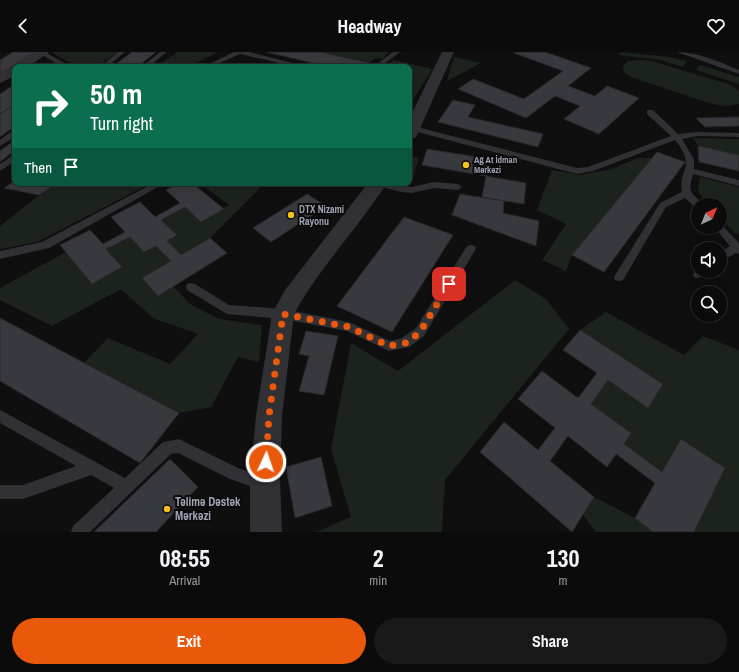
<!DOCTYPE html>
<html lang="en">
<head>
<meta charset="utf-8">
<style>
	body { margin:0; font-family:"Archivo Narrow",sans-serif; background:#19191a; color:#f1f3f6; height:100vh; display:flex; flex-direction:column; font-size:15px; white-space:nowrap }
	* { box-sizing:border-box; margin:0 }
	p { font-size:13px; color:#9a9b9d }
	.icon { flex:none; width:22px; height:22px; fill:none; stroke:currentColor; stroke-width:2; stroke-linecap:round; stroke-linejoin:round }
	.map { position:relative; height:480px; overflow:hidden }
	.sheet { display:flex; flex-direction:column; background:#0b0b0c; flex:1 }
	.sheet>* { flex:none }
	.top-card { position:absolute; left:12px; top:12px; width:400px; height:122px; border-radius:8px; box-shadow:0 4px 16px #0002,0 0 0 1px #2b2b2d; background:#0b6e4f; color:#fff; overflow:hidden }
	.needle { width:26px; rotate:44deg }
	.fabs { position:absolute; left:691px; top:146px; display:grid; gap:8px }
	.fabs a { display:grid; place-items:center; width:36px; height:36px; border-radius:50%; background:#0b0b0c; box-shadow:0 4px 16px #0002,0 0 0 1px #2b2b2d; font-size:20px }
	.pin { position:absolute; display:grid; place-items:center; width:34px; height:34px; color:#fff; margin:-17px; border-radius:8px; box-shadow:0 2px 6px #0006 }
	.me { position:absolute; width:44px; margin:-22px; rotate:3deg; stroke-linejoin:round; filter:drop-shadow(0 0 3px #0008) }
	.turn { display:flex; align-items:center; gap:14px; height:84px; padding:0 12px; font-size:18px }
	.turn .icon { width:52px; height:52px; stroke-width:2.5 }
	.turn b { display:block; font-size:28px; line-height:34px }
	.then { display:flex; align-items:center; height:38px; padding:0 12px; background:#0003; gap:8px; font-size:15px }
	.eta { display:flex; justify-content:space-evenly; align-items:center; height:68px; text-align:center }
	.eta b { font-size:24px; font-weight:800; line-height:28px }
	.cta { display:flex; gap:8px; margin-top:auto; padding:8px 12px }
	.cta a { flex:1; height:46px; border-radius:24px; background:#ea580c; color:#fff; font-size:16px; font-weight:800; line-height:46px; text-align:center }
	.cta a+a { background:#19191a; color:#f1f3f6 }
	header { display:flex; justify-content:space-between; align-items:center; height:52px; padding:0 12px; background:#0b0b0c; font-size:18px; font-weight:800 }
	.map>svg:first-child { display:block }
</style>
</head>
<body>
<header><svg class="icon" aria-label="back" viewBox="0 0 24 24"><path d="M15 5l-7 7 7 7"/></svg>Headway<svg class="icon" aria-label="heart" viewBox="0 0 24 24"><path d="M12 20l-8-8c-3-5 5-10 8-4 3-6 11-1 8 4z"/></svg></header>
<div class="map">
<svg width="739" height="480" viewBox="0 0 739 480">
	<rect width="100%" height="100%" fill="#0f0f10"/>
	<path fill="#1b231c" d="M51,0h67l-22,15h-19z
		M178,0h37l2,1 -30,14h-32z
		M320,0h68l-5,7 -7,-1 -7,5z
		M620,0l49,5 18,4 -4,6 -22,-7 -42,-5z
		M454,5l27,6 -34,18z
		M394,8l38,9 -23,38v-40h-24z
		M638,8l14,1 79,24 8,6v13l-14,2 -13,-2 -81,-27 -7,-5 -1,-6 5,-5z
		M700,13l39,12v7l-43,-14z
		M693,86l46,1v16l-41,-9z
		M409,104l10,2 -8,24h-2z
		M637,106h16l-81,97 -6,16 -24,-11 24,-36 -29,-14 15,-40 28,5 32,-6z
		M700,125l39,10v47l-4,-1 -15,-15v-13h-12l-10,-14z
		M57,131h94l-114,59 -37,7v-23l39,-31z
		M200,131h65l-55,55 -29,17 -14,-14 10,-6 -16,-15 24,-13 16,15 28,-17z
		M130,185l14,15 12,-6 15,15 -29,17 16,17 15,-9 17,18 29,15 43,6 -3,37 -21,-5 -27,50 -32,6 -95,-50 24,-25 62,26 28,-30 -45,-16 -32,-29 -69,37 -52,-26v-12l66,-36 26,32 30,-17 -16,-18z
		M515,228l31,19 23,30 -124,151 -3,52h-126l35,-15 -20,-68 20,-106 47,28z
		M606,260l78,43 19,-19 36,14v182h-45l30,-64 -43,-29 -19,33 -38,-28 7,-11 -40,-29 17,-24 40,27 15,-23 -83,-54z
		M594,445l41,21 18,14h-57l-13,-17z"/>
	<path fill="#38393e" stroke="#29292c" d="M13,0h23l-36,22v-14z
		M132,0h24l-19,15h-25z
		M266,0h54l49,11 -4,4h-35z
		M515,0h30l46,16 -23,18 27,10 12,-10 32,12 -40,36 -35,-15 16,-13 -25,-10 -29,22 -68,-29 15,-10 51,20 39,-28 -49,-18z
		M15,32v20l-15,10v-20z
		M453,48l22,5 -7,12 75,17 -5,13 -100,-25z
		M15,52v22l-15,11v-23z
		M739,65v9l-34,1 -9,-9z
		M12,90h3v8l-15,12v-11z
		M698,94l41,9v16l-40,-9z
		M427,97l62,10 -3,17 -64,-11z
		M657,100l28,10 -81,110 -32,-17z
		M486,124l40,7 -2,21 -42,-7z
		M15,129v2h42l-18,12 -35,-7z
		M181,131h11l32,26 -23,13 -16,-15 -24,13 16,15 -10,6 14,14 29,-17 17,15 -69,43 -16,-18 29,-17 -15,-15 -12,6 -14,-15 -24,12 16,18 -30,17 -32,-39 30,-15 13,14 22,-12 -14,-15 29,-15 15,15 25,-14 -14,-13z
		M307,142l19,12 -55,36 -18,-14z
		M460,142l44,7 -1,12 36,8 -3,25 -84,-31z
		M404,165l49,18 -61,97 -55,-26z
		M0,266l84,45 95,50 -39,50 -140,-82z
		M580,278l83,54 -15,24 -40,-28 -17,24 40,29 -7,11 38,28 19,-33 44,29 -31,64h-41l-18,-14 20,-35 -39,-29 -9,13 -39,-31 -18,25 44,36 -22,35 -92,-80 24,-30 34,28 17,-22 -37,-29 24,-28 36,27 19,-25 -34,-23z
		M306,279l32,5 -14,59 -25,-4 10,-35 -10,-2z
		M321,405l11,49 -37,12 -9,-51z
		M170,407l28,28 -42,45h-62z"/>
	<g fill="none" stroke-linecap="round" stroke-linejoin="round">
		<path fill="#303035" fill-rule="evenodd" d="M40,0h5l26,15h-8l-23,-13z
			M118,0h7l-18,15h-7z
			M160,0h7l-19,15h-7z
			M234,0h15l59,15h-11l-57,-13 -29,13h-8z
			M393,0h7l-20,15h-7z
			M677,0c20,0 43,10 62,18v4z
			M647,58h6l25,24 20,-2 41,1v4l-41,-1 -16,3 12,20v10l45,11v6l-46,-12c-6,21 -1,17 10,31h-5v3l-3,-1 -10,-9 -19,9 -43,73 -4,1 -4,-1 -1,-3 46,-74 22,-11c-4,-23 15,-25 -7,-52l-82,31 -16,3 -167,-44 -1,-2 4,-2 164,42 11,-1 83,-31 -24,-22z
			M12,79h3v6l-15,9v-6z
			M15,102v7l-15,10v-7z
			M434,130l24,2 4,3 -4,3 -24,-2 -22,5 -11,-1 -27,-7 -1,-2h15l24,4z
			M154,131h11l-116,65 -49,11v-8l42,-9z
			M720,172l2,1 17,18v11l-3,-1 -16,9v-9l10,-7 -16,-19h6z
			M471,193l4,1 1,3 -52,87 -15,11 -20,4 -42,-20 -64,-12 -56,-5 -40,-24 -1,-3 1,-3 4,-1 4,1 34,21 54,4 66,13 41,19 12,-3 14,-10 51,-82z
			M698,216v3h9c-3,5 -7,8 -13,6l-1,-3z
			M0,358l125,68 38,-36 16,-3 59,29 15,5 12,-3 5,2 2,5 -2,5 -17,5 -23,-8 -52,-26 -7,1 -81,78h-19l2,-6 41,-38 -23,-13 -68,24h-23v-14h23l53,-19 -76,-43z"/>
		<path fill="#303035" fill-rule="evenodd" d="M34,0h15l-21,15h-13v9l-15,7v-10z
			M442,0h12l-37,83 -2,3 -6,2v-21z
			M368,131h19c-29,45 -67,84 -93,131l-12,102 -2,61 2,55h-32v-55l6,-61 16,-102 13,-24z"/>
	</g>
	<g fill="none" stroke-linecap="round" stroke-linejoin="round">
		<path stroke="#ea580c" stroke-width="7" stroke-dasharray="0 12.6" d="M266,410l3,-46 14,-102 66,13 40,19 17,-3 14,-11 29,-48"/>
	</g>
	<g fill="#fac01d" stroke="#0a0a0b" stroke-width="1.5">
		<circle cx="466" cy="113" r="4"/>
		<circle cx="291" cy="163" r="4"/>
		<circle cx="167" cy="457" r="4"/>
	</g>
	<g text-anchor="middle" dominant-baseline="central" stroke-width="4" stroke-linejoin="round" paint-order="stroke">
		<g font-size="9" font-weight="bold" fill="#9fa3b2" stroke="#0a0a0b" text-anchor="start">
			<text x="474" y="108">Ağ At İdman<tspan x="474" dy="10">Mərkəzi</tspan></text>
		</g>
		<g font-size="10" font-weight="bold" fill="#9fa3b2" stroke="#0a0a0b" text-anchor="start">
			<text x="299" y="157">DTX Nizami<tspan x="299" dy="12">Rayonu</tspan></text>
		</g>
		<g font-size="12" font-weight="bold" fill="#9fa3b2" stroke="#0a0a0b" text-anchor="start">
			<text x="175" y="450">Təlimə Dəstək<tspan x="175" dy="14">Mərkəzi</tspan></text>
		</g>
	</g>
</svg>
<div class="fabs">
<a><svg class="needle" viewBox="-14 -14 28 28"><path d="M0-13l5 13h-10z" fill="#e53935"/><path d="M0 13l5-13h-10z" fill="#9a9b9d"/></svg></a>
<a><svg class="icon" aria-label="sound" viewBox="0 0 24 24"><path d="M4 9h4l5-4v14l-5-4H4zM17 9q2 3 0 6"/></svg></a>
<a><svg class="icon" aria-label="search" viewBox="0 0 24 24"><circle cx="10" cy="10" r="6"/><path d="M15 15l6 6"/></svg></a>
</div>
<div class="pin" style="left:449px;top:232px;background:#d93025"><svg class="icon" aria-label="arrive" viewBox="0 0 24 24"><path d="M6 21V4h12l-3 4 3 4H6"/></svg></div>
<svg class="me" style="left:266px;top:410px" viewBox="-20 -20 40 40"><circle r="17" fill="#ea580c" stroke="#fff" stroke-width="3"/><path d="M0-11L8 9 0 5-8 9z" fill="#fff"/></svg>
<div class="top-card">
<div class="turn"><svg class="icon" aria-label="right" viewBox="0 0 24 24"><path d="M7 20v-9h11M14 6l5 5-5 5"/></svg><div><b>50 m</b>Turn right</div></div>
<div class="then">Then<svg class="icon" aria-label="arrive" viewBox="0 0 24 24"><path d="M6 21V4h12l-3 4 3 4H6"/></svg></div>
</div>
</div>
<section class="sheet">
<div class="eta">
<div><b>08:55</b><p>Arrival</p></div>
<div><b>2</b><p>min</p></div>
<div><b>130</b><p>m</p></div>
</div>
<div class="cta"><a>Exit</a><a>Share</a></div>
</section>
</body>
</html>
